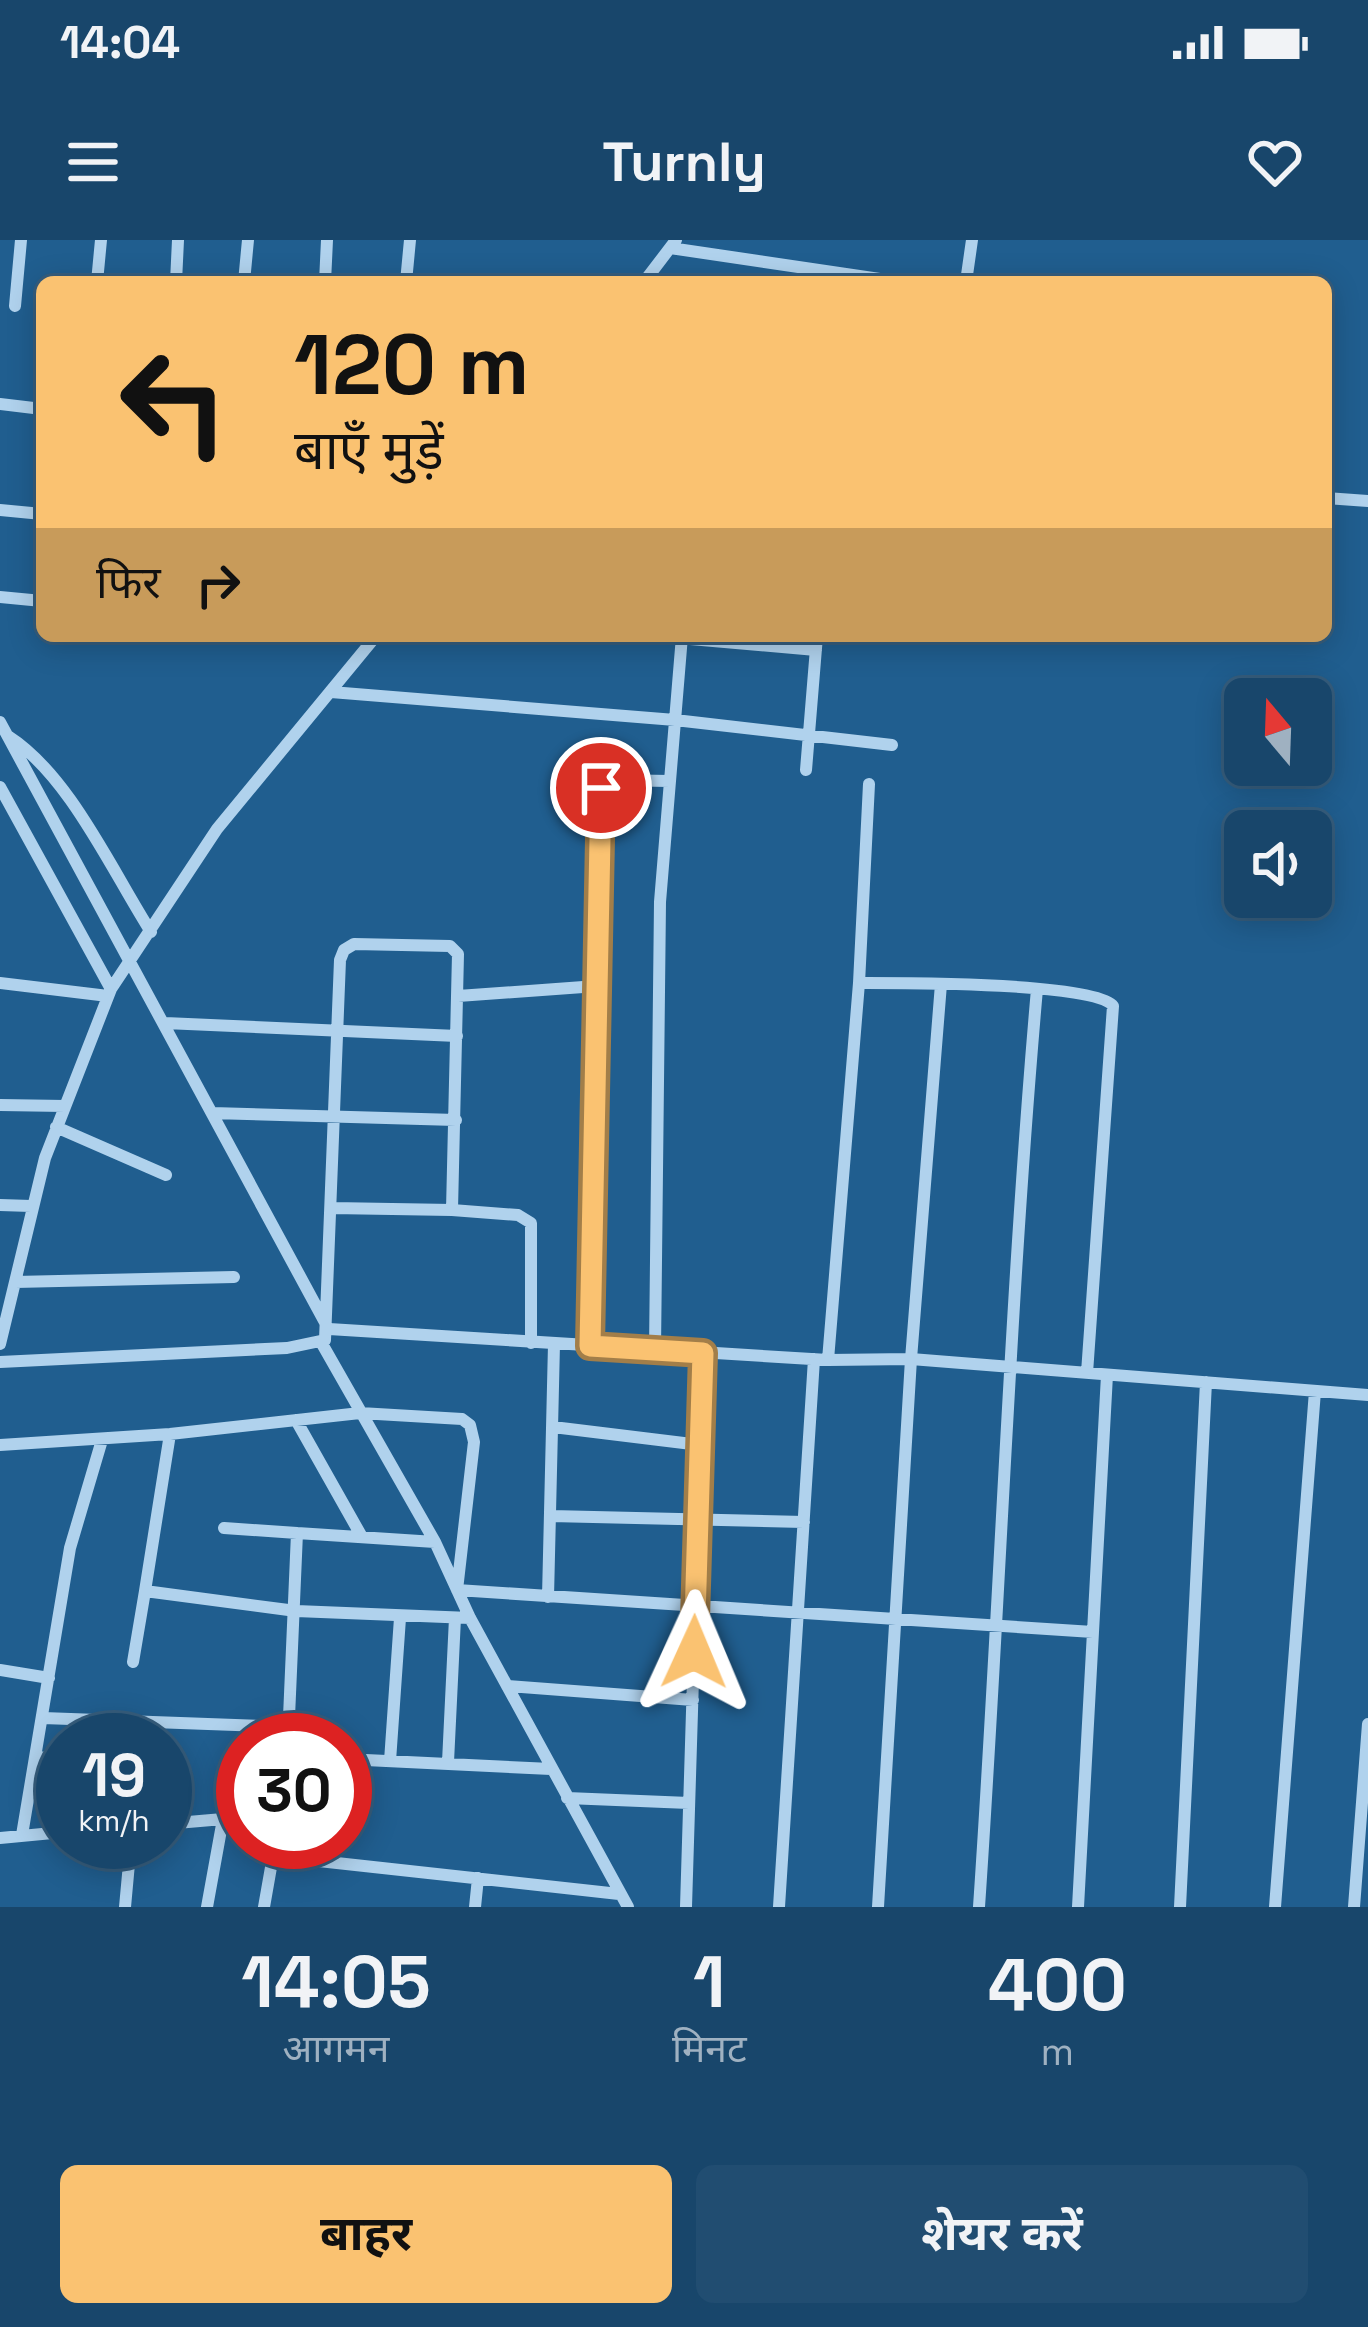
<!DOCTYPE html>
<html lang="hi">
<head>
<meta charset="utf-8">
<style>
	body { margin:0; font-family:"Space Grotesk","Noto Sans Devanagari",sans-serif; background:#214d71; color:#f1f3f6; height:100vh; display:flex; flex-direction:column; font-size:45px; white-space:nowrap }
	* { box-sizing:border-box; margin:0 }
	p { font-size:39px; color:#9fb1c1 }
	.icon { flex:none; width:66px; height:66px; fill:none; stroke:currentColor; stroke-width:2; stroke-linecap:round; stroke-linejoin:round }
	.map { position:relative; height:1667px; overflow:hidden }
	.panel { display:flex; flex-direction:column; background:#18466b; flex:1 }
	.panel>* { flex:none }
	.top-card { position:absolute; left:36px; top:36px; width:1296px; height:366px; border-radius:18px; box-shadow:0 6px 30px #0003,0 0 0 3px #365e7e; background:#fac271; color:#111; overflow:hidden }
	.needle { width:78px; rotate:341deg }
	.controls { position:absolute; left:1224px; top:438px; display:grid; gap:24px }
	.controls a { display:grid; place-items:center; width:108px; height:108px; border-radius:18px; background:#18466b; box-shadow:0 6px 30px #0003,0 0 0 3px #365e7e; font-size:60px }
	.speed { position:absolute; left:36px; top:1473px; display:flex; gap:24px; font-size:60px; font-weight:700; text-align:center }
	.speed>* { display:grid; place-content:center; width:156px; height:156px; border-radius:50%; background:#18466b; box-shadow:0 6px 30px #0003,0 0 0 3px #365e7e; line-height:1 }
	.speed small { font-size:30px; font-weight:400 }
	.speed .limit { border:18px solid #d22; background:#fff; color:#111 }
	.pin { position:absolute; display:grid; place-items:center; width:102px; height:102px; color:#fff; margin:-51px; border:6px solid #fff; border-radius:50%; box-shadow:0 3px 12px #0007 }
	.me { position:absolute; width:132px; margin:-66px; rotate:1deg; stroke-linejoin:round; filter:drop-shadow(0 0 9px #0008) }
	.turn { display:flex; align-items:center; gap:42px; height:252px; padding:0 60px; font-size:54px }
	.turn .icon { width:156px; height:156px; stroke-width:2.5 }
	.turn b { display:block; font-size:84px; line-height:102px }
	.then { display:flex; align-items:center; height:114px; padding:0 60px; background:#0003; gap:24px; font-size:45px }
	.eta { display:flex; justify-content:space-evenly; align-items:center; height:204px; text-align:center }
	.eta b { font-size:72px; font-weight:700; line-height:84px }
	.button { display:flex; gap:24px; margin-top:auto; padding:24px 60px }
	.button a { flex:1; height:138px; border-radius:18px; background:#fac271; color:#111; font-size:48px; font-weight:700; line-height:138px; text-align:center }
	.button a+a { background:#214d71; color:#f1f3f6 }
	.status { display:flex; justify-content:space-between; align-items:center; height:84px; padding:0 60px; background:#18466b; direction:ltr }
	.status svg { height:33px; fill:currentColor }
	header { display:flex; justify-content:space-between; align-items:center; height:156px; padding:0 60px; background:#18466b; font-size:54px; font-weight:700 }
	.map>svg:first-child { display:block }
</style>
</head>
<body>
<div class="status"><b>14:04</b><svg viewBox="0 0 49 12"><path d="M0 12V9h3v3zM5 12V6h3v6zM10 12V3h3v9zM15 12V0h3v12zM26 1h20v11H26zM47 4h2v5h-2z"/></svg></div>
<header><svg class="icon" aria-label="menu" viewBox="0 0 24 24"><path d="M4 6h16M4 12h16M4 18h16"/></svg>Turnly<svg class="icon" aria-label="heart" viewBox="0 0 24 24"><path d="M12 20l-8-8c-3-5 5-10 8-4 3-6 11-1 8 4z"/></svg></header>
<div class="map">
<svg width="1368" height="1667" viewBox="0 0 1368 1667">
	<rect width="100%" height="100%" fill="#205e8f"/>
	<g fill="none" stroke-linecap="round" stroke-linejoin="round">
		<path stroke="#b0d2ed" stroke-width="12" d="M670,8l230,34
			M97,42l4,-42
			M176,42l2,-42
			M244,42l4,-42
			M325,42l2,-42
			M406,42l4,-42
			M644,42l32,-42
			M966,42l6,-42
			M15,66l6,-66
			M0,164l42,5
			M1326,258l42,3
			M0,270l42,4
			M0,357l42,4
			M656,396l160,14
			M331,452l344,28 217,25
			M0,482l328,606
			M8,496c61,39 103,133 143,196
			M806,530l11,-134
			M0,547l111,202
			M0,743l108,13
			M859,743l10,-199
			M458,756l139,-10
			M165,783l292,13
			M0,865l65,1
			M212,873l244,7
			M56,887l110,48
			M0,965l31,1
			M332,968l120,2
			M15,1042l219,-5
			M329,1089l499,31 83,-1 457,36
			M321,1102l114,200 35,76 158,289
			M0,1104l45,-186 66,-169 106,-160 159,-193
			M590,1106l11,-558 7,-8 62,1
			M655,1110l5,-448 22,-266
			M828,1120l31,-377c38,0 238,-1 254,23l-26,367
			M0,1122l287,-14 38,-8 15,-380 4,-10 10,-6 96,2 8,8 -6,256 66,5 13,8v120
			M296,1180l66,117
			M553,1187l147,18
			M170,1194l-25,157 151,20 174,7
			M0,1205l170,-11 190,-21 102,6 8,6 4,17 -17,148 636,42
			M551,1276l253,6
			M224,1288l73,5
			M548,1357l6,-253
			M133,1422l12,-71
			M0,1430l49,8
			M507,1446l186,14
			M43,1478l246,9
			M288,1500l9,-207 138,9
			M36,1517l27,2
			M345,1519l206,10
			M390,1521l10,-143
			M448,1522l7,-144
			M165,1527h4
			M567,1558l122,5
			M165,1584l58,-5 -16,88
			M22,1595l48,-287 32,-108
			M0,1598l63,-6
			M275,1602l-2,14 346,38
			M125,1667l6,-65
			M264,1667l9,-51
			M475,1667l3,-29
			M686,1667l17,-554
			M779,1667l35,-548
			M878,1667l33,-548 30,-375
			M979,1667c21,-306 31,-613 58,-918
			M1078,1667l29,-532
			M1180,1667l26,-525
			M1275,1667l40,-516
			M1354,1667l14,-183"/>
	</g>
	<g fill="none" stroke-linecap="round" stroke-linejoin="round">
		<defs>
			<path id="route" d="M601,548l-11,558 113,7 -9,299"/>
		</defs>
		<use href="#route" stroke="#a27e49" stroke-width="30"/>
		<use href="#route" stroke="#fac271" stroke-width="21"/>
	</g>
</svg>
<div class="controls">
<a><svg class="needle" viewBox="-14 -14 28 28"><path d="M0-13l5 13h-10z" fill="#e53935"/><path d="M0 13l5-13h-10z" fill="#9fb1c1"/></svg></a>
<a><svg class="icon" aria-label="sound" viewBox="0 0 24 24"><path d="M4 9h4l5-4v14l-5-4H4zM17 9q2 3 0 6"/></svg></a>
</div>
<div class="speed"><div>19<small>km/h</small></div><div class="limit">30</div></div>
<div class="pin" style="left:601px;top:548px;background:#d93025"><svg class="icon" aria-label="arrive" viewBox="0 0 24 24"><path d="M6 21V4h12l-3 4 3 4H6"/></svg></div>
<svg class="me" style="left:694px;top:1412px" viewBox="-20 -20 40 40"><path d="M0-17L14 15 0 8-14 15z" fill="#fac271" stroke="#fff" stroke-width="4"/></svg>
<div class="top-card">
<div class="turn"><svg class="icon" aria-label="left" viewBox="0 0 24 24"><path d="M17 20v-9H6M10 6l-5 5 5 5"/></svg><div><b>120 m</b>बाएँ मुड़ें</div></div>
<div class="then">फिर<svg class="icon" aria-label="right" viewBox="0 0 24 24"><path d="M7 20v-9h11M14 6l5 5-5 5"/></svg></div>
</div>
</div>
<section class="panel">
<div class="eta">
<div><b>14:05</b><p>आगमन</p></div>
<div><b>1</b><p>मिनट</p></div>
<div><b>400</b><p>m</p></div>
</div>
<div class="button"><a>बाहर</a><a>शेयर करें</a></div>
</section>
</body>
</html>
